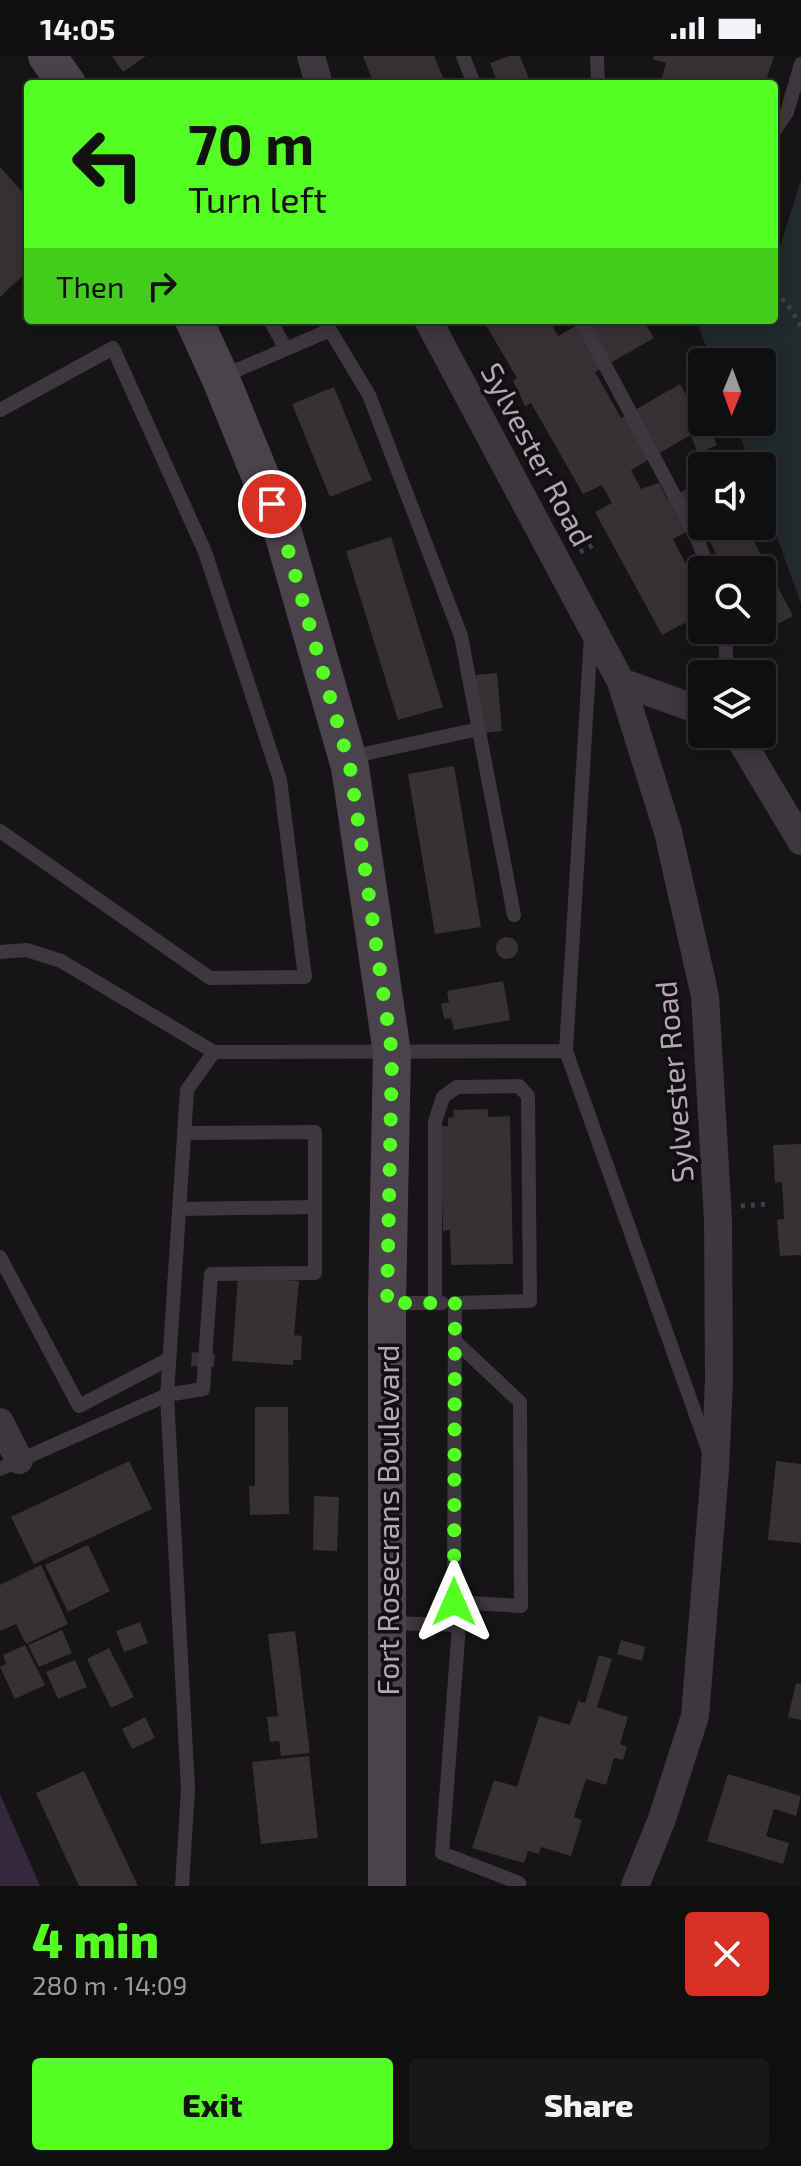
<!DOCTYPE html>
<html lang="en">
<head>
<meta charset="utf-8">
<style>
	body { margin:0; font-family:"Exo 2",sans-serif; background:#191819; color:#f1f3f6; height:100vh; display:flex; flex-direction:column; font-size:30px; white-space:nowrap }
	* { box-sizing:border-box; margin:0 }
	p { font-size:26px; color:#9c9c9f }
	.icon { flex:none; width:44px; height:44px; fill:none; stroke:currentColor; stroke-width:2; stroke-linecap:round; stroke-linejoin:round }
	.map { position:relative; height:1830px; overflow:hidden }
	.panel { display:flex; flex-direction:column; background:#100f10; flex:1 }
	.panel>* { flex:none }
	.banner { position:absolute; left:24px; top:24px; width:754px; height:244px; border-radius:8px; box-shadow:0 4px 20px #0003,0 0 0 2px #302f30; background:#55ff24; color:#111; overflow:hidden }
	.needle { width:52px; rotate:181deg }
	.buttons { position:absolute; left:688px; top:292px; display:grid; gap:16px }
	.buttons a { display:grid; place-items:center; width:88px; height:88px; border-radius:8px; background:#100f10; box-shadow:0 4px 20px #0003,0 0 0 2px #302f30; font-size:40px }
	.pin { position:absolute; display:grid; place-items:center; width:68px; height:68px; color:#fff; margin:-34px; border:4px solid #fff; border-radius:50%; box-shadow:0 2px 8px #0007 }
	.me { position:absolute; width:88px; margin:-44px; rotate:0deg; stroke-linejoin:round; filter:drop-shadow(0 0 6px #0008) }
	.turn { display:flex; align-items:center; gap:28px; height:168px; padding:0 32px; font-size:36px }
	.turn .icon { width:104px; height:104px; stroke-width:2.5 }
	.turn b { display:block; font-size:56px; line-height:68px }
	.then { display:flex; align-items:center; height:76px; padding:0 32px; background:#0003; gap:16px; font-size:30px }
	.round { display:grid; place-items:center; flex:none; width:84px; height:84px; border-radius:8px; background:#191819 }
	.headline { display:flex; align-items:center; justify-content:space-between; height:136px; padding:0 32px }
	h1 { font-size:48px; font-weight:800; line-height:60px; color:#55ff24 }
	.primary-button { display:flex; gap:16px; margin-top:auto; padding:16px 32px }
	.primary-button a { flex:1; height:92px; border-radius:8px; background:#55ff24; color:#111; font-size:32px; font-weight:800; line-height:92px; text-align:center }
	.primary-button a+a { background:#191819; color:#f1f3f6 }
	.status { display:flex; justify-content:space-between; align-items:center; height:56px; padding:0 40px; background:#100f10; direction:ltr }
	.status svg { height:22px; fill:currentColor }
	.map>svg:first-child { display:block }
</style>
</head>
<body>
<div class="status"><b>14:05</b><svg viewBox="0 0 49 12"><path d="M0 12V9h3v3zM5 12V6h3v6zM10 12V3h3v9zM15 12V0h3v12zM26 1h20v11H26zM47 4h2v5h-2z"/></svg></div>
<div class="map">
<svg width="801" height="1830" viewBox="0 0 801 1830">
	<rect width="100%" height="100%" fill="#161416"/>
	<path fill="#222a2c" d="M801,123v425l-39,-109v-29h-11l-16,-44h27v-60h-50l-16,-42h78v-71l5,1z"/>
	<path fill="#33293b" d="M0,1668l75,162h-75z"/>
	<path fill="#161416" d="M0,1668l34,73 41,89h-35l-40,-92z"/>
	<path fill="#353135" d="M112,0h34l-23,16z
		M363,0h71l12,28h-72z
		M509,0h11l11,28h-33l-8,-21z
		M654,0h120l-9,28h-105l6,-21 -13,-4z
		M0,111l28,31v73l-28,26z
		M483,264h66l9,16 28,-16h57l11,18 -59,34 26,46 59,-34 24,43 -73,43 10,19 18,-6 8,16 35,-18v43l-29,15 29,56v19l-40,21 -67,-123 17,-9 -10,-18 -19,9 -52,-91 -6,3 -12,-25 4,-3z
		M334,331l38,93 -42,17 -38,-93z
		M710,372l7,17 -19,8 -7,-17z
		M702,470h44l47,90 -36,19 -2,-5h7v-60h-38z
		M391,481l52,170 -45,13 -52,-169z
		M497,617l5,58 -21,2 -5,-58z
		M454,710l27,161 -46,7 -27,-160z
		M496 892a11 11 0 1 1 22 0a11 11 0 1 1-22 0Z
		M503,925l7,39 -56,10 -3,-12 -7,1 -3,-15 8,-2 -2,-11z
		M488,1053v8l22,-1 3,148 -62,1 -1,-35 -7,1 -3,-105h8v-8l6,-1 -1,-7z
		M801,1088v111l-21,1 -3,-36 7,-1 -2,-37 -7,1 -2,-38z
		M238,1221l61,4 -5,54 8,1 -1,24h-8v5l-61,-4z
		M192,1296l23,2 -1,13 -23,-1z
		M255,1351h33l1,107 -39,1 -1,-29h6z
		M129,1405l23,48 -118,55 -23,-47z
		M776,1405l25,3v79l-33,-3z
		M314,1440l25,1 -2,54 -24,-1z
		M88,1489l22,46 -42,21 -23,-47z
		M41,1509l27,59 -42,20 -10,-20 -16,7v-46z
		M140,1566l8,21 -24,9 -8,-21z
		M62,1574l10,23 -33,14 -11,-22z
		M295,1575l15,122 -29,3 -2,-15 -9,1 -3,-25 11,-1 -10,-82z
		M621,1584l24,7 -3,14 -25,-7z
		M25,1589l20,40 -30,14 -15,-32 6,-3 -3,-9z
		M109,1592l25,49 -23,11 -24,-49z
		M599,1599l13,4 -15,48 31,10 -8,27 7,3 -4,13 -9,-2 -8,27 -20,-6 -12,38 8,3 -11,36 -30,-9 -2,7 -11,-3 -4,12 -52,-15 22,-68 23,7 22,-71 31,9 8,-24 7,2z
		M75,1604l12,27 -29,12 -12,-27z
		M796,1627l5,1v36l-13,-3z
		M145,1661l10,21 -23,11 -10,-20z
		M309,1700l9,82 -57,6 -9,-82z
		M84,1715l54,115h-59l-43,-93z
		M728,1718l73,22 -5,20 -22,-7 -8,27 23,7 -6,21 -76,-23z"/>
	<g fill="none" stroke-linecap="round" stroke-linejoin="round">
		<path stroke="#433d45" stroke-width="5" stroke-dasharray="4 6" stroke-linecap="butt" d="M774,236l12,10 15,24
			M501,349l11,-6
			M580,496l17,-9
			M741,1150l27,-2"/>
		<path stroke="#3d373e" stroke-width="14" d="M463,0l11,28
			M597,0l1,28
			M774,76l13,-20 14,-48
			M270,264l16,29
			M581,264l116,218 12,32
			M330,274l39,65 92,241 53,279
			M221,321l109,-47 -6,-10
			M0,354l113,-62 92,204 75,228 25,197 -95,1 -210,-147
			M725,574l2,44
			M591,579l-25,416 142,398
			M350,701l129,-28
			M0,896l27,-2 34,11 153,91
			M179,1153l136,-2
			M0,1201l79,149 88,-46
			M387,1247h55
			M435,1247v-181l8,-25 14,-10 62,-1 9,10 2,205 -75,2 -1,299 5,23 -17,228 77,30 -1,3
			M0,1413l167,-74 20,-305 27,-38 352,-1
			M454,1546l67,4 -1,-204 -65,-61
			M388,1567l71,2
			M182,1830l6,-97 -21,-394 36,-6 8,-115 104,-1v-141l-131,1"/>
		<path stroke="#3d373e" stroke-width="28" d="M311,0l8,28
			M428,264l193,362 47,150 37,164 13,223 1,161 -4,89 -20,247 -33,103 -27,67
			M621,626l81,29
			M737,678l64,107
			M0,1366l19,38"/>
		<path stroke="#4b434c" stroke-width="38" d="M47,0l20,28
			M194,264l26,57 62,152 68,238 42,286 -5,250v583"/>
	</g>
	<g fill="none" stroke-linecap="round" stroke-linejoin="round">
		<path stroke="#55ff24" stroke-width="14" stroke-dasharray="0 25.2" d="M272,448l10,25 68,238 42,286 -5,250h68l-1,299"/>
	</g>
	<g text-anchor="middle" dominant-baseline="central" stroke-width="7" stroke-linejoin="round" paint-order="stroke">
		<g font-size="30" fill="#b4a5b8" stroke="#110f11">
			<text transform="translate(538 398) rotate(62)">Sylvester Road</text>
			<text transform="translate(673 1026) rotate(-95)">Sylvester Road</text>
			<text transform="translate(387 1464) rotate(-90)">Fort Rosecrans Boulevard</text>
		</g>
	</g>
</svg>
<div class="buttons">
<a><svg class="needle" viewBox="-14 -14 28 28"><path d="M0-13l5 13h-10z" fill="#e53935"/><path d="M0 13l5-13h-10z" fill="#9c9c9f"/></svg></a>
<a><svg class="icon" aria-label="sound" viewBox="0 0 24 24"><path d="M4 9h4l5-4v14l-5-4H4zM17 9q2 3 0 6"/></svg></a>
<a><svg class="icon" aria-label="search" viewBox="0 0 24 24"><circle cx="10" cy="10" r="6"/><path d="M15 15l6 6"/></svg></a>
<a><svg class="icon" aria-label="layers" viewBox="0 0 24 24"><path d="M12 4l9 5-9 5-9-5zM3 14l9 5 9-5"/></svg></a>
</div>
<div class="pin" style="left:272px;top:448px;background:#d93025"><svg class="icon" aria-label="arrive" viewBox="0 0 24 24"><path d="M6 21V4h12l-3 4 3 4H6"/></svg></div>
<svg class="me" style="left:454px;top:1546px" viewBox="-20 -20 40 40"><path d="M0-17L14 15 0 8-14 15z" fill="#55ff24" stroke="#fff" stroke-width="4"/></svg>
<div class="banner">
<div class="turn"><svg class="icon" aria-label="left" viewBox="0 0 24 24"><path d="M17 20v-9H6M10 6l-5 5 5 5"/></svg><div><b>70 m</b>Turn left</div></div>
<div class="then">Then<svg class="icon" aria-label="right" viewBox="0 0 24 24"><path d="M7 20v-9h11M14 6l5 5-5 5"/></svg></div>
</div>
</div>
<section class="panel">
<div class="headline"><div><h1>4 min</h1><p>280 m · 14:09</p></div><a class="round" style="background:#d93025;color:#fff"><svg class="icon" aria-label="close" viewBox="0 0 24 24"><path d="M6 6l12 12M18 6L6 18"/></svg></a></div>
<div class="primary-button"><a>Exit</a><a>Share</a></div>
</section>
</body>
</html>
